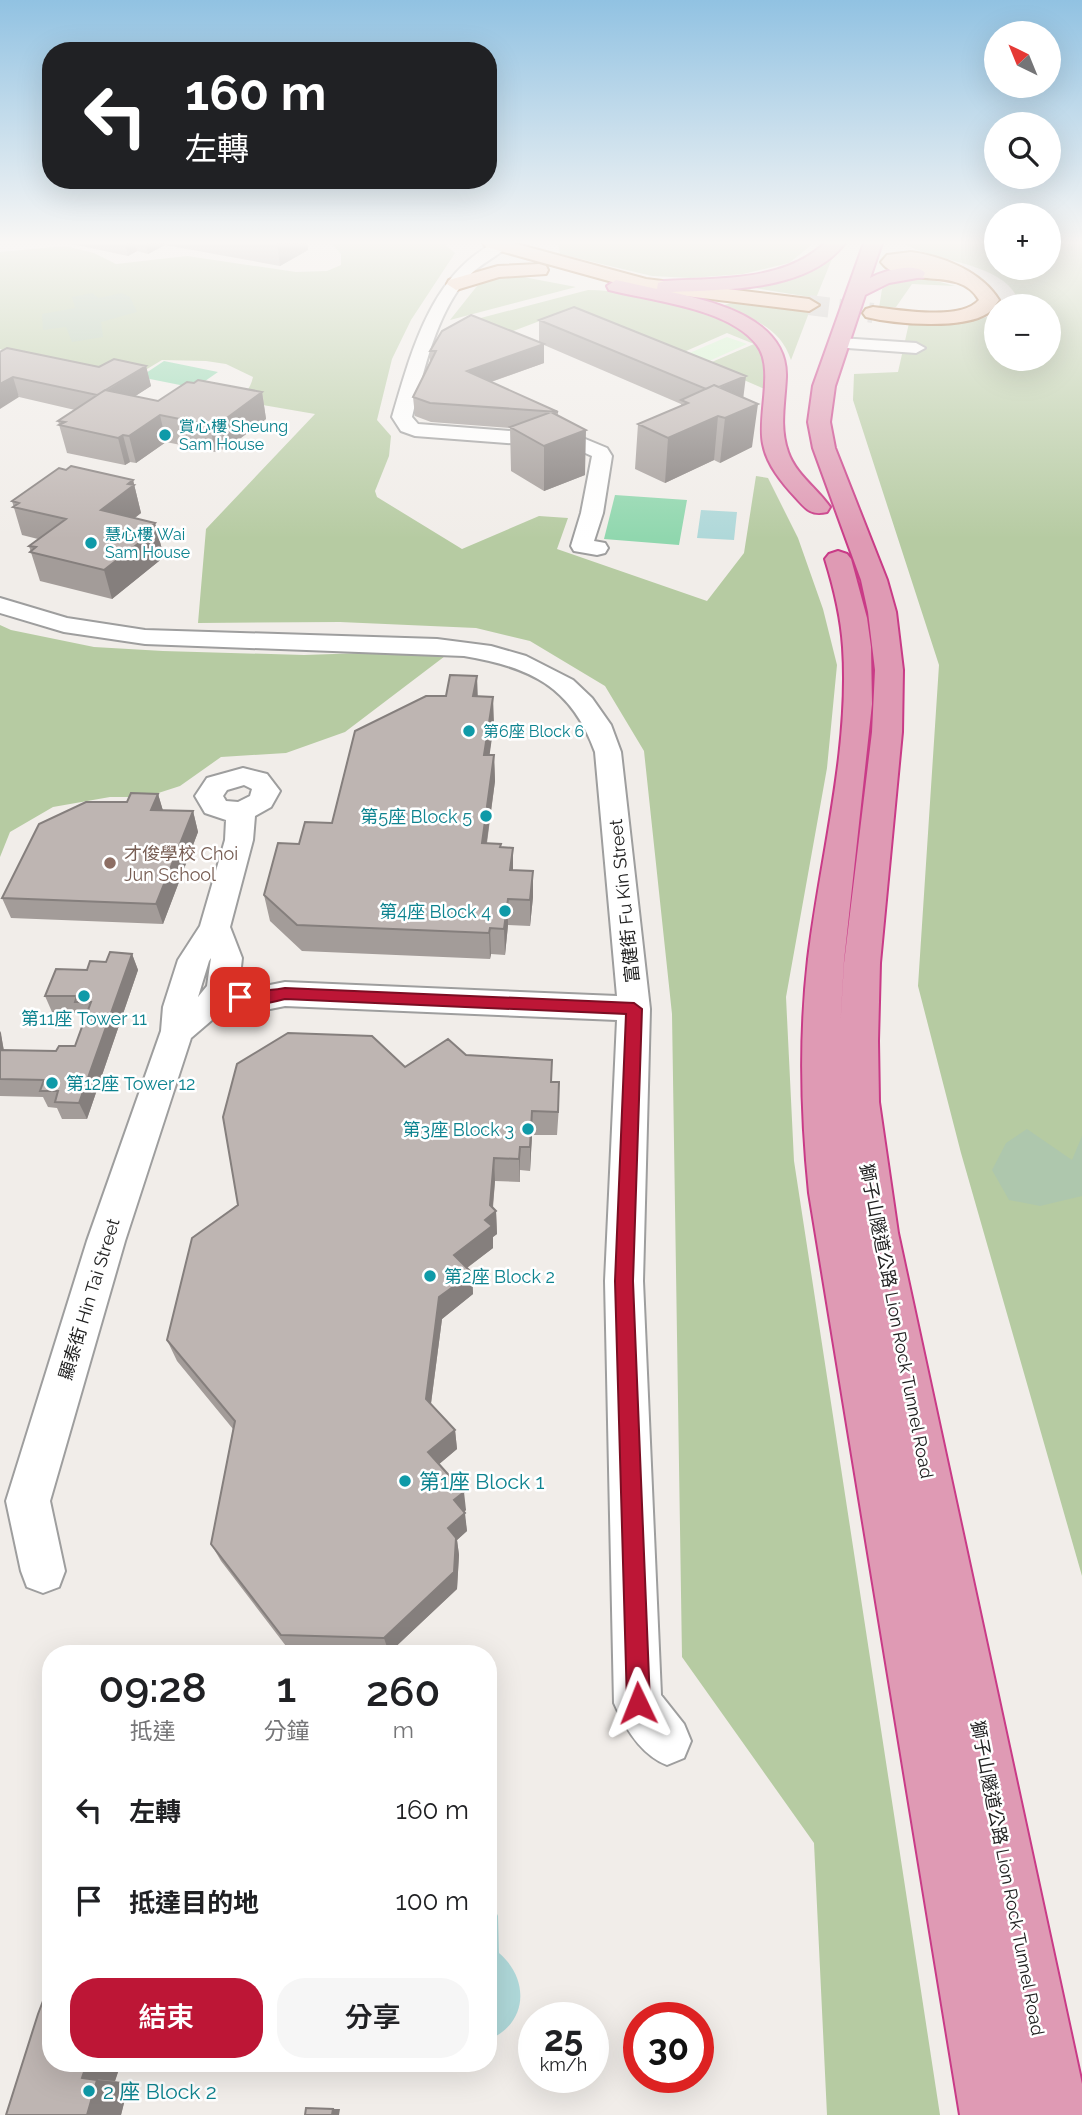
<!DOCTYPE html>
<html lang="zh-TW">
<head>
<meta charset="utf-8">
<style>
	body { margin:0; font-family:Raleway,"Noto Sans TC",sans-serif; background:#f6f6f6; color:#202124; height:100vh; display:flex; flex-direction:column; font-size:26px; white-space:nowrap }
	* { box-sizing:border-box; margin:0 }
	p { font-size:23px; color:#757577 }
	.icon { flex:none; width:38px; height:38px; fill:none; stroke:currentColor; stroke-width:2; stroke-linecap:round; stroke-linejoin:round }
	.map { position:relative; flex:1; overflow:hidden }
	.details { position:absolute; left:42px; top:1645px; width:455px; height:427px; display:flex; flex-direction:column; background:#fff; border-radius:28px; box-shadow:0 7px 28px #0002 }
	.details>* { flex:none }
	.top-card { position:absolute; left:42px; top:42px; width:455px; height:147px; border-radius:28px; box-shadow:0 7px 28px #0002; background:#202124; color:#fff; overflow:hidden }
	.needle { width:46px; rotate:317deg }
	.controls { position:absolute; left:984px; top:21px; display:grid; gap:14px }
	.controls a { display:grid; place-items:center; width:77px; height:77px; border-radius:50%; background:#fff; box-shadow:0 7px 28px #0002; font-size:35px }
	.speed { position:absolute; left:518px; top:2002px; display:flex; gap:14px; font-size:35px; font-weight:700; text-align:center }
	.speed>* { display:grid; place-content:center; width:91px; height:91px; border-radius:50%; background:#fff; box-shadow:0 7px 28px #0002; line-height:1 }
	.speed small { font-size:18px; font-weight:400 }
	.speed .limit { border:10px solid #d22; background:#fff; color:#111 }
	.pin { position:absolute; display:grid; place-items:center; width:60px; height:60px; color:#fff; margin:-30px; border-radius:14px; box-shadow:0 4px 10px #0006 }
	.me { position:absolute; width:77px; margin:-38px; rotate:358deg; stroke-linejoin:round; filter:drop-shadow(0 0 5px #0008) }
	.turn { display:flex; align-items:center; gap:24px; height:147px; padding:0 28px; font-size:32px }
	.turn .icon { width:91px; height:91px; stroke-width:2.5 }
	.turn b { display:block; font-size:49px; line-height:60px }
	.eta { display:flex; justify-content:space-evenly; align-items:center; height:119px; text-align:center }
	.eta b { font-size:42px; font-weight:600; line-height:49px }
	.primary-button { display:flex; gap:14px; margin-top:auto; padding:14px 28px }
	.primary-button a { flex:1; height:80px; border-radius:28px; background:#bd1636; color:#fff; font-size:28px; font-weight:600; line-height:80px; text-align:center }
	.primary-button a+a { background:#f6f6f6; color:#202124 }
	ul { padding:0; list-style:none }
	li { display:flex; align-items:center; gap:21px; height:91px; padding:0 28px }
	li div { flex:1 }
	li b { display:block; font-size:26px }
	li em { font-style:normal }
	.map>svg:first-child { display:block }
</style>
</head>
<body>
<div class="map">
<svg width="1082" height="2115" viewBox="0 0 1082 2115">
	<rect width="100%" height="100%" fill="#f1ede9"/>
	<path fill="#b6cba2" d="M331,243h112l12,10 -44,67 -19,39 -15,61 14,16 -2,20 -14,35 2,6 85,52 77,-33 29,2 -11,31 150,52 37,-48 12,-77 12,2 30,60 25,71 14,56 -10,103 -41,229 8,164 146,954h-113l-13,-272 -132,-186 -10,-643 -28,-263 -39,-65 -75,-45 -54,-13 -136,-6 -142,1 8,-94 109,-115 -82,-14c12,-6 17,-10 20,-23l-27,-13 -20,-3 -44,-1 -15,9 -33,-1 -88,-8 -26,-11v-97l65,-6 29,7 22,11 71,-8 109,16 31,-1 14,-6v-11z
		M558,243h256l-25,20 -46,11 -52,4 -39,-2 -92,-22z
		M903,243h93v25h52v-25h34v1333l-121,-423 -43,-167 21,-321 -86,-265 1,-26 44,-2 11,-49 42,2 45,-10v44h52v-53h-32l3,-4c-13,-40 -83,-39 -116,-59z
		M834,254l-18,44 -61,-10 -9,-4z
		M497,276h21l58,11 -126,33 27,-34z
		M925,278l30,8 -43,-2 -16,23 -17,1 3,-19 12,-7z
		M588,290c51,1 112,15 157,40 7,4 13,12 19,18l3,42 -60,-26 47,-20 -27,-11 -50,22 -111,-44 -71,27 -41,-13z
		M736,302l74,8 -19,50c-11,-34 -40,-42 -71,-54z
		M0,625l11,5 83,17 69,4 141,4 149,-5 -108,82 -59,21 -65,4 -41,29 -34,11h-36l-57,10 -43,25 -10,25z"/>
	<path fill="#aec7ad" d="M92,293l7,5 23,-5 8,4 7,15 -36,10 2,15 -31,5 -6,-15 -23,3 -1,-16 33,-6 -3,-11z
		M1027,1129l45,31 10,-24v60l-42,10 -31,-6 -17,-30 14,-27z"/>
	<path fill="#d1f5cc" d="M727,337l20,7 -40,18 -20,-8z"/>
	<path fill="#90d7ae" d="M164,361l54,11 -23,16 -55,-11z
		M615,495l72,5 -8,45 -75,-6z"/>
	<path fill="#afd8d9" d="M701,510l36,2 -3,28 -37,-2z
		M488,1894l10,22 1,37c31,26 29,71 -11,87z"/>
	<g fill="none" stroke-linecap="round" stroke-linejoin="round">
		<path stroke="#c7c4c1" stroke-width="20" stroke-dasharray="20 10" stroke-linecap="butt" d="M809,305l64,8"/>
		<defs>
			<path id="minor" d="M494,243h12l2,3c-11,11 -27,17 -39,30 -33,37 -45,94 -57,141l6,7 160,12 29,12 5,8 -9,57 -9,28 11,2 3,5 -3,5 -8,2 -23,-4 -3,-5 10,-33 11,-57 -18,-8 -159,-12 -14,-5 -9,-14c19,-64 38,-141 102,-174z
				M840,338l76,5 9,5 -9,5 -82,-6 -3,-4 3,-4z
				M0,598l67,20 78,12 292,9 54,7 35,10 47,24 19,18 19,27 10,27 29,257 -7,272 18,414 23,29 7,17 -7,17 -17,7c-26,-10 -42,-37 -53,-62l-9,-422 12,-261 -332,-14 -20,4 -39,-2 -35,30 -66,203 -75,260 15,70 -6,16 -16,6 -16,-6 -6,-16 -15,-70 81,-260 74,-210 2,-24 15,-47 22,-34 25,-86 1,-20 -21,-7 -10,-17 12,-18 36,-10 24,6 13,17 -9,16 -16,9 -2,24 -23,87 12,31 -3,27 26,1 20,-4 332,14 -22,-244c-24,-66 -65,-85 -131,-96l-319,-12 -81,-12 -64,-19zM244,785l8,4 -2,7 -12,6 -12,-1 -3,-5 4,-6zM211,958l-4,28 -9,11 11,-36z"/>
			<path id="major" d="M483,243h30l133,36 163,20 10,6 -10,6 -164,-20 -159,-44z
				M911,252c32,4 71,20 88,48 -3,4 -7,10 -11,13 -25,17 -94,11 -122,4l-3,-4 3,-4 7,-2c26,3 88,14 106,-7 -20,-36 -76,-9 -98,-38l6,-7z
				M539,264l7,2 2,4 -2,4 -47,3 -43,13 -9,-6 2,-4 49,-14z"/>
			<path id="highway" d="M825,243h20c-37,49 -119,46 -174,49 44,10 117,27 115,85 -1,25 -7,50 2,75 8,23 29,36 42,55l-3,5c-16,4 -21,-3 -31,-14 -14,-15 -29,-33 -33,-54 -6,-29 12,-76 -6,-99 -28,-37 -105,-44 -148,-55l-2,-4 9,-6 41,9 1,-6 7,-2c53,-3 119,1 160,-38z
				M864,243h18l-12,35c13,-7 45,-16 55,-5l-2,4 -34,6 -24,12 -30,91 -5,36 5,26 52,132 9,32 7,58 -1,62 -22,231 -2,78 1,61 19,131 184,851v31h-122l-151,-922c-8,-78 -10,-156 -1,-234 12,-101 42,-209 35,-312 -2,-30 -9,-59 -18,-88l4,-5 9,-3 9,3 4,5 16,59 4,29 1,57 -28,257 -4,70 4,-68 28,-231 3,-62 -7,-58 -7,-32 -48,-132 -5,-26 5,-36z"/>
		</defs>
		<use href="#minor" stroke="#9e9e9e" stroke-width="4"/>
		<use href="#major" stroke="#8e4c10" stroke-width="4"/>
		<use href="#highway" stroke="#c93b87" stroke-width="4"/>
		<use href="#minor" fill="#fff" fill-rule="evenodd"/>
		<use href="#major" fill="#f3c7ac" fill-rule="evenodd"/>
		<use href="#highway" fill="#df9ab4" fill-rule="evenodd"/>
	</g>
	<path fill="#a39c99" d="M67,243h240l1,7 -28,16 -115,-21 -17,9 -11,-3 -9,5z
		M539,320l204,78 9,49 -32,16 -6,-3 -49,23 -30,-14 3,-45 43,-18v-2l-137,-59v18l-53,19 67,30v3l27,60 -41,16 -33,-20 -1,-43 -79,-6 -16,-6 -2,-19 17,-35v-11l109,-9z
		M0,352l99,15 47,-1 5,20 -16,10 23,5 104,-9 4,27 -41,31 -6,-1 -4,3 -49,-10 -30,21 -6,-1 -5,3 -58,-12 -9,-32 17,-11 -56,-13z
		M133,480l8,33 -6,5 20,5 9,34 -52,42 -72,-18 -11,-35 9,-7 -16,-4 -10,-34z
		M478,696l16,27 -5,32h5l1,26 -8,62 14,4 12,23 20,27 -3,29 -22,-1 -3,30 -14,-1 -1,5 -188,-8 -32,-30 -6,-26 68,-72z
		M158,794l5,17h30l5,21 -35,92 -152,-6 -9,-20 125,-96z
		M132,954l6,16 -51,149h-25l-5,-11 -9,-1 -5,-10 -43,-1v-65l4,19 52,1 19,-5 10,-28h-3l-2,-5 -28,-1 -7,-16 42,-26 19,-8z
		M466,1055l86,5v22l7,24 -2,29h-25l-2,36 -10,-1v12l-25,-1 -2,27 3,3 1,23 -4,3v11l-26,20 5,5 1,21 -31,25 -11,85 24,26 2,19 -18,15 27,46 -2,2 3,19 -10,9 2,15 -2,34 -68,64 -100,-3 -68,-89 -10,-17 22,-115 -56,-68 -10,-21 71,-135 167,-138z
		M51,2063h70l-6,18 14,2 -8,32z"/>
	<path fill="#857f7d" d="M125,243h10l2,8 -9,5z
		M146,243h19v2l-17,9z
		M277,243h30l1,7 -28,16z
		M544,344v19l-76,27 -1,-19z
		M146,366l5,20 -48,31 -5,-21z
		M746,376l-3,24 -32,-9z
		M13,377l6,20 -19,12v-25z
		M262,392l4,27 -41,31 -5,-27z
		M758,404l-6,43 -32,16 5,-45z
		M160,415l6,27 -30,21 -7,-27z
		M718,416l-4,44 -49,23 3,-45z
		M214,422l5,27 -4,3 -5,-27z
		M586,430l-1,45 -41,16v-45z
		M123,435l7,27 -5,3 -7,-27z
		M133,480l8,33 -33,25 -7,-28z
		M155,523l9,34 -52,42 -8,-29z
		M477,676l1,25 -5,-5z
		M493,697l1,26 -8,58 -2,-26z
		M494,755l1,26 -12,88 -1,-26z
		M158,794l6,20 -13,-4z
		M193,811l5,21 -35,92 -7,-20z
		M513,848v26l-3,-4z
		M533,871v26l-3,29v-26z
		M508,899v26l-3,30 -1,-26z
		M490,928l1,26 -1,5 -1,-26z
		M132,954l6,16 -51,149 -8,-16z
		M0,1031l1,2 5,33 -6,-12z
		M532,1111v24l-2,36v-24z
		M520,1147v35l-1,-23z
		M494,1158l1,23 -3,33 4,-3 1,23 -4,3v11l-37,28 -2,-21 36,-50z
		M472,1273l1,21 -31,25 -13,99 -3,-19 13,-102z
		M455,1430l2,19 -26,22 -3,-19z
		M464,1492l2,18 -9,8 -3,-18z
		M465,1513l2,18 -10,9 2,15 -2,34 -68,64 -5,-15 64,-110z
		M87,2063h34l-6,18 -33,-3z
		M97,2080l32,3 -8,32h-34z
		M333,2109h7l-1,6h-7z"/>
	<path fill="#beb5b2" stroke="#857f7d" stroke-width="2" d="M574,307l172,69 -27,11 -5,-2 -8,4 -167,-69z
		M471,315l73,29 -77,27 91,41 -128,-9 -17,-6 23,-46h-6l12,-20z
		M7,348l92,19 15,-8 32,7 -49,29 -84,-18 -13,7v-32z
		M198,380l64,12 -42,31 -6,-1 -4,3 -50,-10 -31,21 -6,-1 -5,3 -59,-13 6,-3 -7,-1 47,-31 53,11 29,-19 7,1z
		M714,385l44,19 -33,14 -7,-2 -50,22 -30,-14 50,-21 -7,-3z
		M551,412l35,18 -42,16 -34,-19z
		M71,466l62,14 -5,4 6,1 -33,25 54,13 -5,4 7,2 -53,41 -74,-18 6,-5 -7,-1 37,-27 -53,-12 6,-4 -7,-2 47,-33 7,2z
		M450,675l27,1 -4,20 20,1 -9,58h10l-12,88 19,1 -1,3 13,1 -3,22 23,1 -3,29 -22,-1 -4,30 -14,-1 -1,5 -192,-8 -33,-30 14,-52 21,1 6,-22 27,1 23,-92 71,-35h20z
		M131,793l27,1 -7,16 42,1 -37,93 -154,-6 37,-74 47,-22h41z
		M110,952l22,2 -53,149 -24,-1 3,-11h-18l4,-11 -44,-1v-29l56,1 3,-5h16l16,-44h-16l2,-6h-32l11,-27 31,1 3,-9 16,1z
		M288,1033l84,3 33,31 43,-28 18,16 86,5 -1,22h8l-1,30 -26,-1 -2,36h-10l-1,12 -25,-1 -4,47 6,6 -11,9 7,6 -38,29 18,18 -33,24 -13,102 29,31 -27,22 36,40 -10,8 11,13 -17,15 8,10 -2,34 -70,66 -103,-3 -70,-91 24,-123 -68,-81 25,-102 46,-33 -15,-88 14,-53z
		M51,1980v83h36l-5,15 15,2 -10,35h-81l32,-101z
		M306,2108l27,1 -1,6h-27z"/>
	<linearGradient id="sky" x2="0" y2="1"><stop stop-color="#91c2e2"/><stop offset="0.45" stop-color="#f9f7f5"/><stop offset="1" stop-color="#f9f7f5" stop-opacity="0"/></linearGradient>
	<rect width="1082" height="539" fill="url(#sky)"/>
	<path fill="#bd1636" stroke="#7b0e23" stroke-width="2" d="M285,988l349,15 8,6 -9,272 17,422 -4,8 -8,4 -8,-4 -3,-8 -12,-422 11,-267 -341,-15c-15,4 -42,11 -52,-2 5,-6 38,-6 52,-9z"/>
	<g fill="#0f9aa8" stroke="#fff" stroke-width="2.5">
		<circle cx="165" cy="435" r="7"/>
		<circle cx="91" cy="543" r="7"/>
		<circle cx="469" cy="731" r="7"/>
		<circle cx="486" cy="816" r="7"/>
		<circle cx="505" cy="911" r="7"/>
		<circle cx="84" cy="996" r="7"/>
		<circle cx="52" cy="1083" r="7"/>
		<circle cx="528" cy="1129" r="7"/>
		<circle cx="430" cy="1276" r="7"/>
		<circle cx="405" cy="1481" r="7"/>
		<circle cx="89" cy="2091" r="7"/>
	</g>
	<circle fill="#8d6e63" stroke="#fff" stroke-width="2.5" cx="110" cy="863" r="7"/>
	<g text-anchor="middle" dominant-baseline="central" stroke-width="5" stroke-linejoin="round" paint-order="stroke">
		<g font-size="16" fill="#0d838f" stroke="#fff" text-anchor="start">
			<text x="179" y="426">賞心樓 Sheung<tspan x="179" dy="18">Sam House</tspan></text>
			<text x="105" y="534">慧心樓 Wai<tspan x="105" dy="18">Sam House</tspan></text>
			<text x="483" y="731">第6座 Block 6</text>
		</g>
		<g font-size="18" fill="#0d838f" stroke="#fff" text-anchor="end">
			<text x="472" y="816">第5座 Block 5</text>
			<text x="491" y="911">第4座 Block 4</text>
			<text x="84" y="1018" text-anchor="middle">第11座 Tower 11</text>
			<text x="66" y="1083" text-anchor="start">第12座 Tower 12</text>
			<text x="514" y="1129">第3座 Block 3</text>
			<text x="444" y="1276" text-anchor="start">第2座 Block 2</text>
		</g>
		<g font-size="18" fill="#785e54" stroke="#fff" text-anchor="start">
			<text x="124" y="853">才俊學校 Choi<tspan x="124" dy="21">Jun School</tspan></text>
		</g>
		<g font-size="18" fill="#212121" stroke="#fff">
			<text transform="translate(624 901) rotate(-96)">富健街 Fu Kin Street</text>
			<text transform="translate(89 1299) rotate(-73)">顯泰街 Hin Tai Street</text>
			<text transform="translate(897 1321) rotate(79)">獅子山隧道公路 Lion Rock Tunnel Road</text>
			<text transform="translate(1008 1878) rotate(79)">獅子山隧道公路 Lion Rock Tunnel Road</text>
		</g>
		<g font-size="21" fill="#0d838f" stroke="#fff" text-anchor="start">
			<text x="419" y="1481">第1座 Block 1</text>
			<text x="103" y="2091">2 座 Block 2</text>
		</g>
	</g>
</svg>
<div class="controls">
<a><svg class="needle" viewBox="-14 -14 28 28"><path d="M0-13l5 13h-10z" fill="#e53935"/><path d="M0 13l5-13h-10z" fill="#757577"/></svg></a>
<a><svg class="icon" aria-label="search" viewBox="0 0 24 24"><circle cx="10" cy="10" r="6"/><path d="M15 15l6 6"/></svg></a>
<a>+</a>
<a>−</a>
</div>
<div class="speed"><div>25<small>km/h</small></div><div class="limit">30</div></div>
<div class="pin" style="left:240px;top:997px;background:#d93025"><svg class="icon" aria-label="arrive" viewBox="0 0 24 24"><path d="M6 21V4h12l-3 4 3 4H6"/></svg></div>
<svg class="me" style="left:638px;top:1703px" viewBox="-20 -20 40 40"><path d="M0-17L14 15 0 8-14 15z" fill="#bd1636" stroke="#fff" stroke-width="4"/></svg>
<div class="top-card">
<div class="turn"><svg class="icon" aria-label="left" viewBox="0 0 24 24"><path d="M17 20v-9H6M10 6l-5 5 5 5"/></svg><div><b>160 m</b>左轉</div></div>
</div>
<section class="details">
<div class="eta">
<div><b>09:28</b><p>抵達</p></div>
<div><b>1</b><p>分鐘</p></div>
<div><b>260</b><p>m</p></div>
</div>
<ul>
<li><svg class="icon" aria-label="left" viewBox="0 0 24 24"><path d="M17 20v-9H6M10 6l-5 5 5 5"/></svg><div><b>左轉</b></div><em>160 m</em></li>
<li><svg class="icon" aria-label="arrive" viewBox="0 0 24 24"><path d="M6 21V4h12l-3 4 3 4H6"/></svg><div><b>抵達目的地</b></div><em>100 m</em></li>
</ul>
<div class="primary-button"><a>結束</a><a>分享</a></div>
</section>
</div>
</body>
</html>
